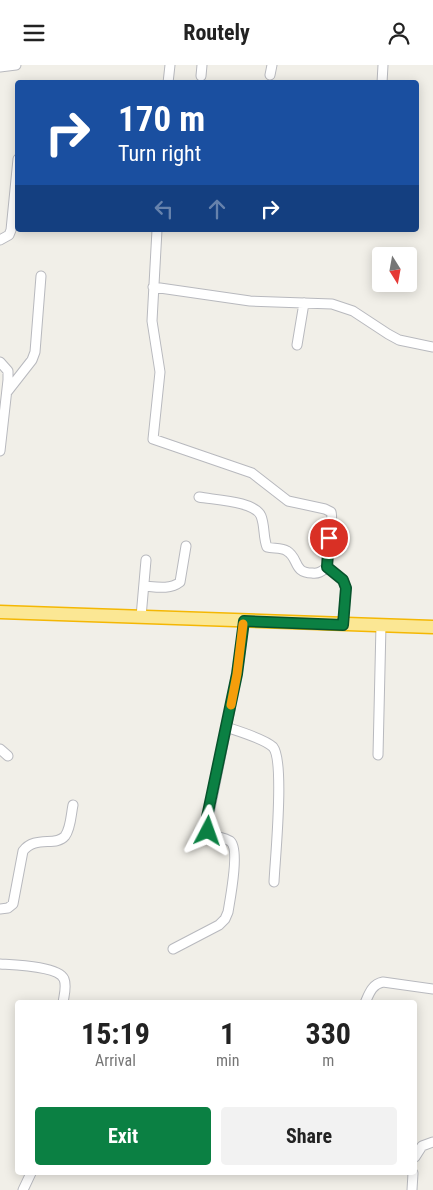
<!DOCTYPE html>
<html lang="en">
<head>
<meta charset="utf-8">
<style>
	body { margin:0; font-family:"Roboto Condensed",sans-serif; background:#f2f2f2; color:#222; height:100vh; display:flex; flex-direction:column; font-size:19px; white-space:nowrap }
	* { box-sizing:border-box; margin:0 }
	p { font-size:16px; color:#767676 }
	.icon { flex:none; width:28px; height:28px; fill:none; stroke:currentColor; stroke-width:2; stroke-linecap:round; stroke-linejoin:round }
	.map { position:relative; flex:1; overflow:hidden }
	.side { position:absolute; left:15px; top:935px; width:402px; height:175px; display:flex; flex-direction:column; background:#fff; border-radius:5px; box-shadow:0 2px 12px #0003 }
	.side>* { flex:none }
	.hud { position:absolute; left:15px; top:15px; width:404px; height:152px; border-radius:5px; box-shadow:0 2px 12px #0003; background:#1a4fa0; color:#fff; overflow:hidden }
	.needle { width:32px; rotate:169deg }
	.tools { position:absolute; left:372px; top:182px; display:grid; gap:10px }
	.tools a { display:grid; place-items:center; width:45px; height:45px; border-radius:5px; background:#fff; box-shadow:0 2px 12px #0003; font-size:25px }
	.pin { position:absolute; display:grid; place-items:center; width:42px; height:42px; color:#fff; margin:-21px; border:2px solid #fff; border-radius:50%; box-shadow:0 1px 5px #0007 }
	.me { position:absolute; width:55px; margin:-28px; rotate:4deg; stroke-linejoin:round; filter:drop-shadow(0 0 4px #0008) }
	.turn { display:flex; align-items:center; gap:18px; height:105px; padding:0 20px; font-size:22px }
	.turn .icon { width:65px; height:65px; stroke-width:2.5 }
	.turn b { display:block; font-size:35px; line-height:42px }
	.lanes { display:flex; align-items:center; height:48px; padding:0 20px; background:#0003; justify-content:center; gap:25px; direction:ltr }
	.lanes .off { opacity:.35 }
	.eta { display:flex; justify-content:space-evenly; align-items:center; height:85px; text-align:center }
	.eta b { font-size:30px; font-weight:700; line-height:35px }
	.button { display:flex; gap:10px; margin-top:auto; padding:10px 20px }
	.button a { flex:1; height:58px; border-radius:5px; background:#0b8043; color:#fff; font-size:20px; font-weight:700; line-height:58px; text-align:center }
	.button a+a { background:#f2f2f2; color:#222 }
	header { display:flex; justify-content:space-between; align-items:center; height:65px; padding:0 20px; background:#fff; font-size:22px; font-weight:700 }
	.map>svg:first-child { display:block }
</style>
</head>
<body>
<header><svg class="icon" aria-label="menu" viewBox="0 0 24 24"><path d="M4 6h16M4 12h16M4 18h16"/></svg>Routely<svg class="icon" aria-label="person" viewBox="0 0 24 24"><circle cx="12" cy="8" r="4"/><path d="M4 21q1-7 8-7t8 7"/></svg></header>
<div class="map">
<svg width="433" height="1125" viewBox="0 0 433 1125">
	<rect width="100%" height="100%" fill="#f1efe8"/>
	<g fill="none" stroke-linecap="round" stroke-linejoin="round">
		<defs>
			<path id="minor" d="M0,2l16,-2
				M270,10l2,-10
				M201,11l1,-11
				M168,18l2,-18
				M382,18l1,-18
				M157,165l-5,91 8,51 -7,67 99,34 36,28 37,8 6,3c3,7 -3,44 -4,55
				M0,175l9,-5 2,-5 7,-71
				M153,222l97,14 82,3 21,7 35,23 11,6 34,7
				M297,280l7,-42
				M0,297l8,9v9l-8,71
				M7,327l25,-32 3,-8 6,-76
				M199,432c15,3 56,4 62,19 4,10 2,21 6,31 6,2 14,0 20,4 12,7 6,22 25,22 7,1 10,-2 15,-6l16,13 3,8 -3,37
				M144,521c12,1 26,4 36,-4l6,-36
				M141,552l5,-57
				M226,662c12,4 39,12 47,20 12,14 2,112 1,135
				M0,684l8,7
				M378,690l3,-130
				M0,844l8,-1 5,-4 10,-53c12,-16 33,-4 42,-15 6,-8 6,-22 8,-31
				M173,884l46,-24 6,-6 3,-7c2,-12 12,-64 2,-71 -11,-7 -19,0 -23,-17l30,-150 7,-53
				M0,899c14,1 58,2 64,15 3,7 0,16 -1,24
				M365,938c4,-9 7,-19 18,-21l50,7
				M415,1092l7,-11 11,-4
				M23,1125l8,-17
				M412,1125l1,-17"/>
			<path id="highway" d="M0,547l433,15"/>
		</defs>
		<use href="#minor" stroke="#b8b9be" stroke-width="11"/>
		<use href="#highway" stroke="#f4b704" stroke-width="15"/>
		<use href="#minor" stroke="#fff" stroke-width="9"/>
		<use href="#highway" stroke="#fbe794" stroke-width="12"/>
	</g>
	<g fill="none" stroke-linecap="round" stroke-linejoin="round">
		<defs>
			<path id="route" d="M208,766l-1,-14 30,-143 7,-53 99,4 3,-37 -3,-8 -16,-13 2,-29"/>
		</defs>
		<use href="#route" stroke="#07532c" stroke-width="12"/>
		<use href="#route" stroke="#0b8043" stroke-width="9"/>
		<path stroke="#f59e0b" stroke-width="9" d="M231,640l6,-31 6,-50"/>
	</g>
</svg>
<div class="tools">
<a><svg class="needle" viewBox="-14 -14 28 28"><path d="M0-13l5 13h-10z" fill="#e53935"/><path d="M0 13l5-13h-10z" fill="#767676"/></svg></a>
</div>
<div class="pin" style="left:329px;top:473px;background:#d93025"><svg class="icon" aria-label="arrive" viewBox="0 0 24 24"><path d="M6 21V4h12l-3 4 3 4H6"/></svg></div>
<svg class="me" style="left:208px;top:766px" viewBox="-20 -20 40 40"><path d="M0-17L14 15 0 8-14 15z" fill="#0b8043" stroke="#fff" stroke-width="4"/></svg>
<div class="hud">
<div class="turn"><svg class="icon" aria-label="right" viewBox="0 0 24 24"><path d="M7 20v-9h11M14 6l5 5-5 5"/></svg><div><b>170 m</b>Turn right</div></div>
<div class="lanes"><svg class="icon off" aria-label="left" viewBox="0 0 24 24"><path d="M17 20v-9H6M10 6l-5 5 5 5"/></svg><svg class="icon off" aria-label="ahead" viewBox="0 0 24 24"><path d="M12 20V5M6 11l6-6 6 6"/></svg><svg class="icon" aria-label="right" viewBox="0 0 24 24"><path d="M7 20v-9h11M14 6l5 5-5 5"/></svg></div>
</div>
<section class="side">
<div class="eta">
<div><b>15:19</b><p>Arrival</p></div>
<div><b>1</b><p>min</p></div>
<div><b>330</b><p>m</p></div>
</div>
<div class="button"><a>Exit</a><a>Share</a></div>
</section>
</div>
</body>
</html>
